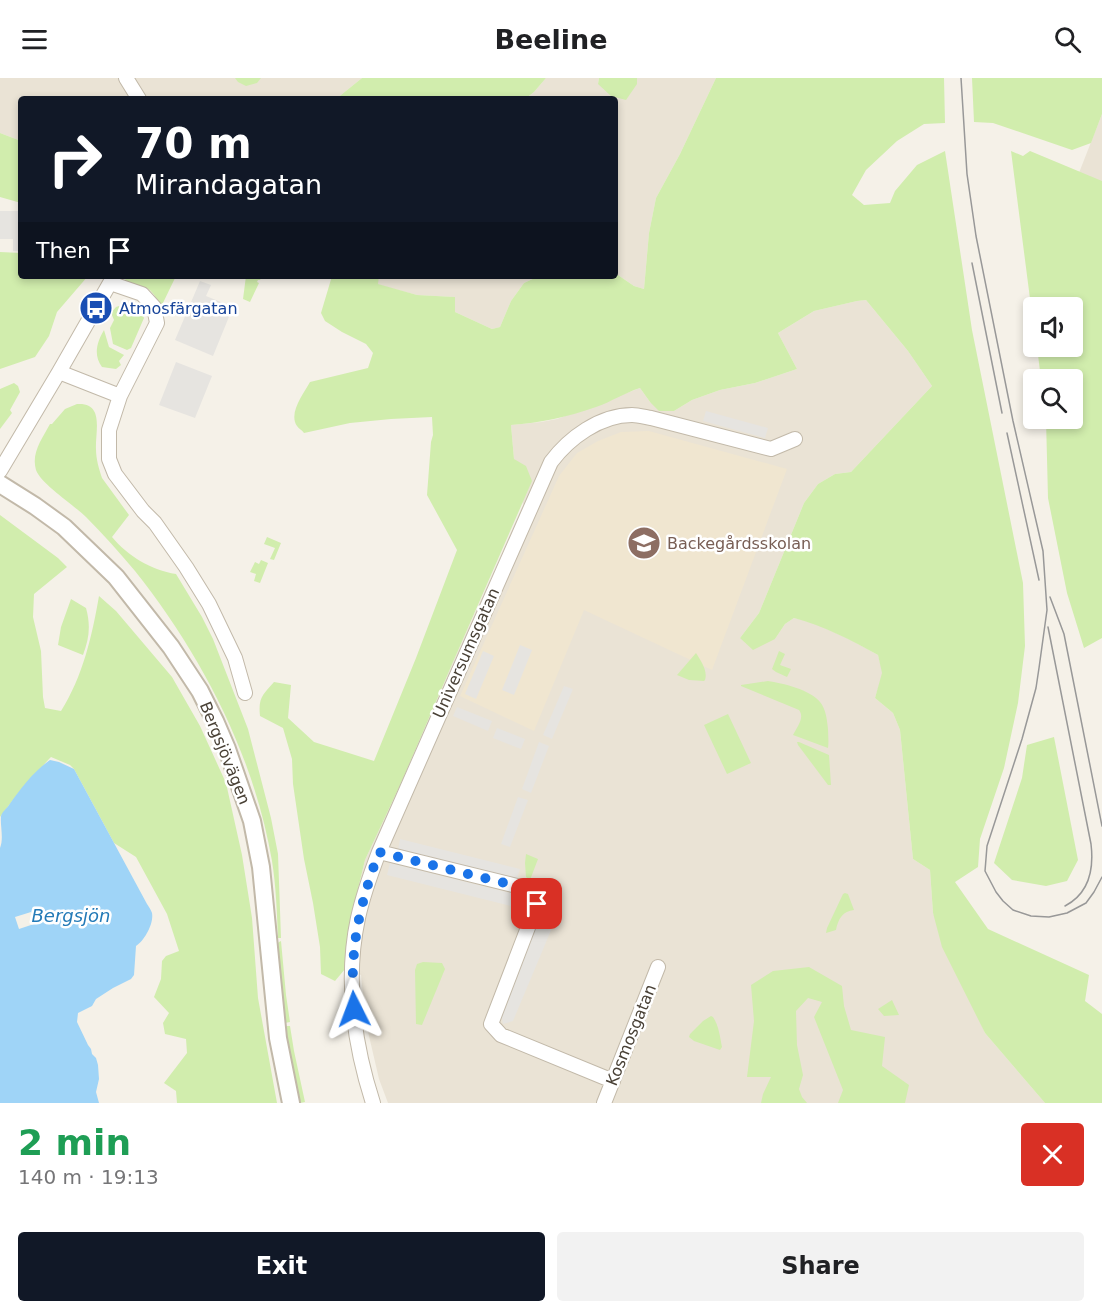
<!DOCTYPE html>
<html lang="en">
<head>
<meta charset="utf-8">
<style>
	body { margin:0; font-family:"DejaVu Sans",sans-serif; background:#f2f2f2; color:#202124; height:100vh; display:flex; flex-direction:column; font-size:22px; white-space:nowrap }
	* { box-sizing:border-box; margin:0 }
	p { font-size:20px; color:#757577 }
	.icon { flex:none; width:33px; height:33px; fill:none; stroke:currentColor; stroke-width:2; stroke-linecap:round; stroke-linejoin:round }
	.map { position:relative; height:1025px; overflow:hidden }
	.drawer { display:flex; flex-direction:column; background:#fff; flex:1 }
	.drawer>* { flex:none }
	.guide { position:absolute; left:18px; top:18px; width:600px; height:183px; border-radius:6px; box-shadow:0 3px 9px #0003; background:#111827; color:#fff; overflow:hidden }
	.fabs { position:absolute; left:1023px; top:219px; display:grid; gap:12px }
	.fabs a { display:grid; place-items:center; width:60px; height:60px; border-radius:6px; background:#fff; box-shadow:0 3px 9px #0003; font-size:30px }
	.pin { position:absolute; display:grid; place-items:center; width:51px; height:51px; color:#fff; margin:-26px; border-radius:12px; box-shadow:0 3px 9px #0006 }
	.me { position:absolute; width:66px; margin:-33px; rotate:357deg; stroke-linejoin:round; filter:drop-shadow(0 0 4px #0008) }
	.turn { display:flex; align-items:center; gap:21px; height:126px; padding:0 18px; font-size:27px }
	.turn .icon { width:78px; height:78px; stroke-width:2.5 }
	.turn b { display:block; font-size:42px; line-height:51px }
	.then { display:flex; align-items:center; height:57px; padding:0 18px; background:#0003; gap:12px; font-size:22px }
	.round { display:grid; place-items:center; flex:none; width:63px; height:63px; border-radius:6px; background:#f2f2f2 }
	.head { display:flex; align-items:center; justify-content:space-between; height:102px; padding:0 18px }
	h1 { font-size:36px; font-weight:700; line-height:45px; color:#1e9e55 }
	.action { display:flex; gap:12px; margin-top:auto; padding:12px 18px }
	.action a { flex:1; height:69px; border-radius:6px; background:#111827; color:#fff; font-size:24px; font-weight:700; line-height:69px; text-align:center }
	.action a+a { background:#f2f2f2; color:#202124 }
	header { display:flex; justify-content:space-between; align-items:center; height:78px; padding:0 18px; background:#fff; font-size:27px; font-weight:700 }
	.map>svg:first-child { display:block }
</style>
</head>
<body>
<header><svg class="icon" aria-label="menu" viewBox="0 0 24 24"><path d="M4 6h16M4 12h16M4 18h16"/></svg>Beeline<svg class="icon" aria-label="search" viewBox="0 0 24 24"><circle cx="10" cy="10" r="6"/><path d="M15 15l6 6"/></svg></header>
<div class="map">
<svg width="1102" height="1025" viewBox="0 0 1102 1025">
	<rect width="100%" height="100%" fill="#f5f1e8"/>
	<path fill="#eae3d5" d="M0,0h362l-26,21h-315v42l-21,-8z
		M546,0h53l-1,6h39v-6h79l-36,76 -24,44 -7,35 -5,56 -10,-3 -19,-13v-174h-90l9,-7z
		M1102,36v75l-25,-11z
		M379,198h160l-15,7 -13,18 -11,26 -8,2 -37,-17 -1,-15 -37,-2 -27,-7 -13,-4z
		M866,222l42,51 24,35 -81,86 -16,2 -17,10 -14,19 -45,110 -19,25 35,1 10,-15 9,-6 18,4 39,18 27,15 5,18 -8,25 18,15 7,17 13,129 17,11 3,43 52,120 60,70h-657l-9,-24 -13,-56 -5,-48 -16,-6 7,-55 13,-54 37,-79 48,-112 73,-164 -9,-46 -3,-34 30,-3 16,-3 83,-31 10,14 24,9 18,-11 28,-10 35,-7 42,-14 -19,-36 36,-22 43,-10z"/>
	<path fill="#f0e6d0" d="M649,353l138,38 -75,201 -128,-60 -50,121 -74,-35 99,-220 18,-23 21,-12 23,-9z"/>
	<path fill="#d1edad" d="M235,0h26l-4,5 -11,3 -8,-4z
		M362,0h184l-12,14 -9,7h-189z
		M599,0h38v6l-11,16 -15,-4 -13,-12z
		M716,0h228l1,45 -21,1 -27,17 -31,29 -14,25 12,10 26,-2 5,-12 22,-26 28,-14 27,179 51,253 2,63 -7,57 -14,65 -24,71 -2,28 -23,15 33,47 101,46 -4,26 17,13v89h-57l-60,-70 -43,-86 -9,-34 -3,-43 -17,-11 -13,-129 -7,-17 -18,-15 7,-25 -4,-18c-27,-15 -54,-29 -84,-37l-9,6 -10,15 -22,11 -13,-12 19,-25 45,-110 14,-19 17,-10 16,-2 81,-86 -24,-35 -42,-51 -9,1 -43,10 -36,22 19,36 -42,14 -35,7 -28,10 -18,11h-15l-9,-9 -10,-14c-16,5 -29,14 -44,19 -28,10 -56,16 -85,18l3,34 12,7 6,15 -82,188 -48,112 -37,79 -13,54 -7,55 -10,12 -14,-7 -1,-27 -7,-44 -9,-44 -11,-75 -1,-25 -9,-31 -23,-12c-2,-19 3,-21 14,-34l17,3 -3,33 26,24 60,19 42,-103 41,-108 -30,-55 4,-53 2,-7 -1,-18 -41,2 -41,4 -46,10c-2,-3 -5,-4 -7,-7 -9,-13 7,-33 13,-44l58,-14 5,-15 -7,-9 -24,-12 -17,-11 -4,-8 11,-37h47l-1,8 39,11 38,2v15l37,17 8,-2 11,-26 13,-18 15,-7h76v-3l19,13 10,3 5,-56 7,-35 24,-44z
		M972,0h130v36l-11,29 -19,7 -79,-27 -19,-1z
		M0,55l21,8v62l-21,-6z
		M1011,73l12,5 7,-5 72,30v457l-18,10 -17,-55 -19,-95 -2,-79 26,-1v-38l-31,-1 -4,-32 35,-1v-38h-38l-1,14z
		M0,174l21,1v23h67l-31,36 -8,24 -14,21 -35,12z
		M126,198h50l-15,31c-12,-24 -14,-18 -36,-26z
		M246,198h16l-2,4h-2l-1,2 2,1 -9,19 -7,-3z
		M128,225l11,5 5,10 -13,30 -4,2 -14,-6 -3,-16 4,-8 -3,-7 5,-6z
		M104,252l5,17 15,8 -5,6 2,4 -5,4 -14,-2c-9,-12 -5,-25 2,-37z
		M14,305l4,3 2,6 -10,18 2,3 -12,16v-40z
		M77,326c28,-2 18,28 19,45 0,10 3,20 6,29l27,37 -17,22c16,19 39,33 64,37l26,43 11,22 35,90 23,89 7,36 3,84h-3c-1,-25 -2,-52 -6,-77 -18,-106 -71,-207 -137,-290 -16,-19 -32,-37 -49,-54 -12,-12 -45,-33 -50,-47 -5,-17 6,-31 14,-46h2l13,-15z
		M0,437l58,43 9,9 -33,27 -1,23 8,34 2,46 2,11 16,3c22,-35 31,-75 38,-115l17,15 56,66 28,49 26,57 16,72 10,63 6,80 19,105h-100l-1,-12 -12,-8 23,-30 -1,-14 -21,-5 -2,-11 6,-10 -15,-16 7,-18 1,-18 4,-5 13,-5 -12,-37 -31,-57 -22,-14 -40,-74 -4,-4 -19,-8 -2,2 -30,33 -19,25z
		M267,459l14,6 -7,17 -4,-1 5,-11 -11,-4z
		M261,482l7,3 -8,20 -6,-2 2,-7 -6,-2 5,-10 4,2z
		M71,521l15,9c5,18 3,31 -3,47l-25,-10 3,-18z
		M779,573l6,3 -5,11 11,4 -4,8 -11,-5 -4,-3z
		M696,575c5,8 12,18 9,27l-1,1 -15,-1 -12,-5z
		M768,603c14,2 43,9 52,21 6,7 7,18 8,27 0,6 1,12 0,19l-35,-13c4,-8 12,-17 6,-25l-58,-24v-1z
		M728,636l23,49 -24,11 -23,-49z
		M1054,659l24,123 -11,21 -21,5 -34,-6 -18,-17 28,-85 5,-33z
		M799,664l30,13 2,30h-3l-30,-40 -1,-3z
		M526,776l12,5 -8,21 -4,-3 -1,-14z
		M845,815l3,1 6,16c-11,1 -16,9 -18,20l-10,3 1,-5 16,-34z
		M281,863l5,54 4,27 -5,1 -7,-80 1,-1z
		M423,884l19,1 3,6 -23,56 -6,-1 -1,-54 2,-6z
		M809,889l33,19 2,20 7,24 34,7 -3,29 27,19 -4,18h-67l5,-13 -29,-73 8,-15 -14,-4 -12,13 1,34 6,30 -4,14 3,8 5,6h-46l2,-9 8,-17h-24l7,-56 -3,-36 22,-14z
		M892,922l7,15 -15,1 -6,-7z
		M711,938l2,1c6,9 7,20 9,30l-2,3 -26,-9 -5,-4 1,-3 13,-13z
		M285,948h5l4,25 11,51 -5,1z"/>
	<path fill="#e6e4e0" d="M0,133h21v40h-8v-12h-13z
		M200,203l11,4 -5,11 27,11 -20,49 -38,-16z
		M176,284l36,14 -17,42 -36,-13z
		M706,333l62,17 -3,10 -62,-17z
		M520,567l12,5 -18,45 -12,-5z
		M483,573l11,5 -18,43 -11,-5z
		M564,608l9,3 -21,50 -9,-4z
		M457,629l35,14 -4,10 -35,-15z
		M497,650l28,11 -4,10 -28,-11z
		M539,664l10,4 -18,47 -9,-4z
		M518,719l10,3 -18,47 -9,-3z
		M400,761l120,30 -3,10 -119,-29z
		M390,785l128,32 -3,12 -128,-32z
		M549,820l13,6 -49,117 -10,3 -2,-12 44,-112z"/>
	<path fill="#9fd4f7" d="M50,682l9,2 15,7 73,135c2,3 4,6 5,9 2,11 -8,28 -16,33l-2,29 -3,4 -18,9 -17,11 -4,7 -14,7 -1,9 11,23 3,4 1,5 4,4 2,7 1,14 -3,13 3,11h-99v-255c4,-10 0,-22 1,-32 1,-4 6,-8 8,-11 12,-17 24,-33 41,-45z"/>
	<path fill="#f5f1e8" d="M31,834l3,12 -15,5 -4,-12z"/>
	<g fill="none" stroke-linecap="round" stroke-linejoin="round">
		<defs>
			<path id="minor" d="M126,0l13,21
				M110,205l32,11 12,13 3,16 -37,73 -11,34v29l6,15 28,37 12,12 31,44 23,37 26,54 10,35
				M59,294l61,24
				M0,393l59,-99 55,-96
				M379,774l146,36c8,4 10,7 12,16l-46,120 10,11 112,46
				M373,1025c-19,-59 -28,-124 -15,-185 5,-23 13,-45 21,-66l172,-390c18,-24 49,-47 81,-47 6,0 13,2 19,3l120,31 24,-10
				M604,1025l54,-136"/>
			<path id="tertiary" d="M0,406l35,22 29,21 52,50 55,70 29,44 15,30 12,28 25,72 9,46 17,171 13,65"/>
		</defs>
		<use href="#minor" stroke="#c2b9a9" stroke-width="16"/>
		<use href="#tertiary" stroke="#c2b9a9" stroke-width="20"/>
		<use href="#minor" stroke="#fff" stroke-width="14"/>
		<use href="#tertiary" stroke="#fff" stroke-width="16"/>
		<path stroke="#989898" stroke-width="1.5" d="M961,0l6,96 9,62 37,185 30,130 4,59 -8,58 -3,20 -14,51 -35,107 -2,25 11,21 7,9 10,9 18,6 18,1 18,-4 19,-10 8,-11 8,-15
			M972,185l30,150
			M1007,355l32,147
			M1050,519l14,37 38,192
			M1048,549l43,217c3,25 -1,49 -26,62"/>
	</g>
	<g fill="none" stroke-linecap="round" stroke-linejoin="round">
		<path stroke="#1a73e8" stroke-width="10" stroke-dasharray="0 18" d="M354,931c-5,-58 5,-103 25,-157l146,36c8,4 11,7 12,16"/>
	</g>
	<defs>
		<symbol id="bus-disc" viewBox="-11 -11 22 22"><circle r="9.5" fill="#1a4fb4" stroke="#fff"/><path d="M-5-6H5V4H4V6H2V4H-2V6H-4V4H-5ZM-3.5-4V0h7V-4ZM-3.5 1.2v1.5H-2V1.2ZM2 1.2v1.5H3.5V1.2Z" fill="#fff"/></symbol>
		<symbol id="school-disc" viewBox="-11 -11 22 22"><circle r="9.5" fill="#8d6e63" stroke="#fff"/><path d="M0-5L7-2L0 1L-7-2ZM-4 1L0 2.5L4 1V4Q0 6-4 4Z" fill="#fff"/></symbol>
	</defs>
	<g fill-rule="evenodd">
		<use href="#bus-disc" x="77" y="211" width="38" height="38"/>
		<use href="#school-disc" x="625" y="446" width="38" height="38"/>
	</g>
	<g text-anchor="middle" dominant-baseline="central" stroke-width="5" stroke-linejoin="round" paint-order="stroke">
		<g font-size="16" fill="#164399" stroke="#fff" text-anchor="start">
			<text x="119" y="230">Atmosfärgatan</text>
		</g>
		<g font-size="16" fill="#785e54" stroke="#fff" text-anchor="start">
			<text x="667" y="465">Backegårdsskolan</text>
		</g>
		<g font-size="16" fill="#494136" stroke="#fff">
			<text transform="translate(466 575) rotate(-66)">Universumsgatan</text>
			<text transform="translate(225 675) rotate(68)">Bergsjövägen</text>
			<text transform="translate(631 957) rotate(-68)">Kosmosgatan</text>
		</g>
		<g font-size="18" font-style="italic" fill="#237ab7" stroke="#fff">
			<text x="71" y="837">Bergsjön</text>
		</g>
	</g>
</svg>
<div class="fabs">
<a><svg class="icon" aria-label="sound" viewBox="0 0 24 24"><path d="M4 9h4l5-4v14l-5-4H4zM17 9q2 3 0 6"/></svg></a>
<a><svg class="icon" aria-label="search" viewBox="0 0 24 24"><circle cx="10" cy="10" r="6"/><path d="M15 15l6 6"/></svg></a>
</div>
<div class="pin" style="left:537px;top:826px;background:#d93025"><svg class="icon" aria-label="arrive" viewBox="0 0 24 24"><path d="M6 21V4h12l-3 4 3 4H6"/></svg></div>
<svg class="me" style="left:354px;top:931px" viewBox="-20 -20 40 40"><path d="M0-17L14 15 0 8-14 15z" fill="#1a73e8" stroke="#fff" stroke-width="4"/></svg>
<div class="guide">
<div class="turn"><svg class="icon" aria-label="right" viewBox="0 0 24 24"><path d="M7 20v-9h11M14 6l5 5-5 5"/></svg><div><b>70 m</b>Mirandagatan</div></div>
<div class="then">Then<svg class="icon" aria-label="arrive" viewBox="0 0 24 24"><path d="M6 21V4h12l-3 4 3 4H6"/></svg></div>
</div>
</div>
<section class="drawer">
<div class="head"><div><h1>2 min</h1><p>140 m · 19:13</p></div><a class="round" style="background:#d93025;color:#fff"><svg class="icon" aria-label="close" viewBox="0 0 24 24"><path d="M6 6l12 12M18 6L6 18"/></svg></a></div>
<div class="action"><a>Exit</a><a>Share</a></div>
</section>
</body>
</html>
